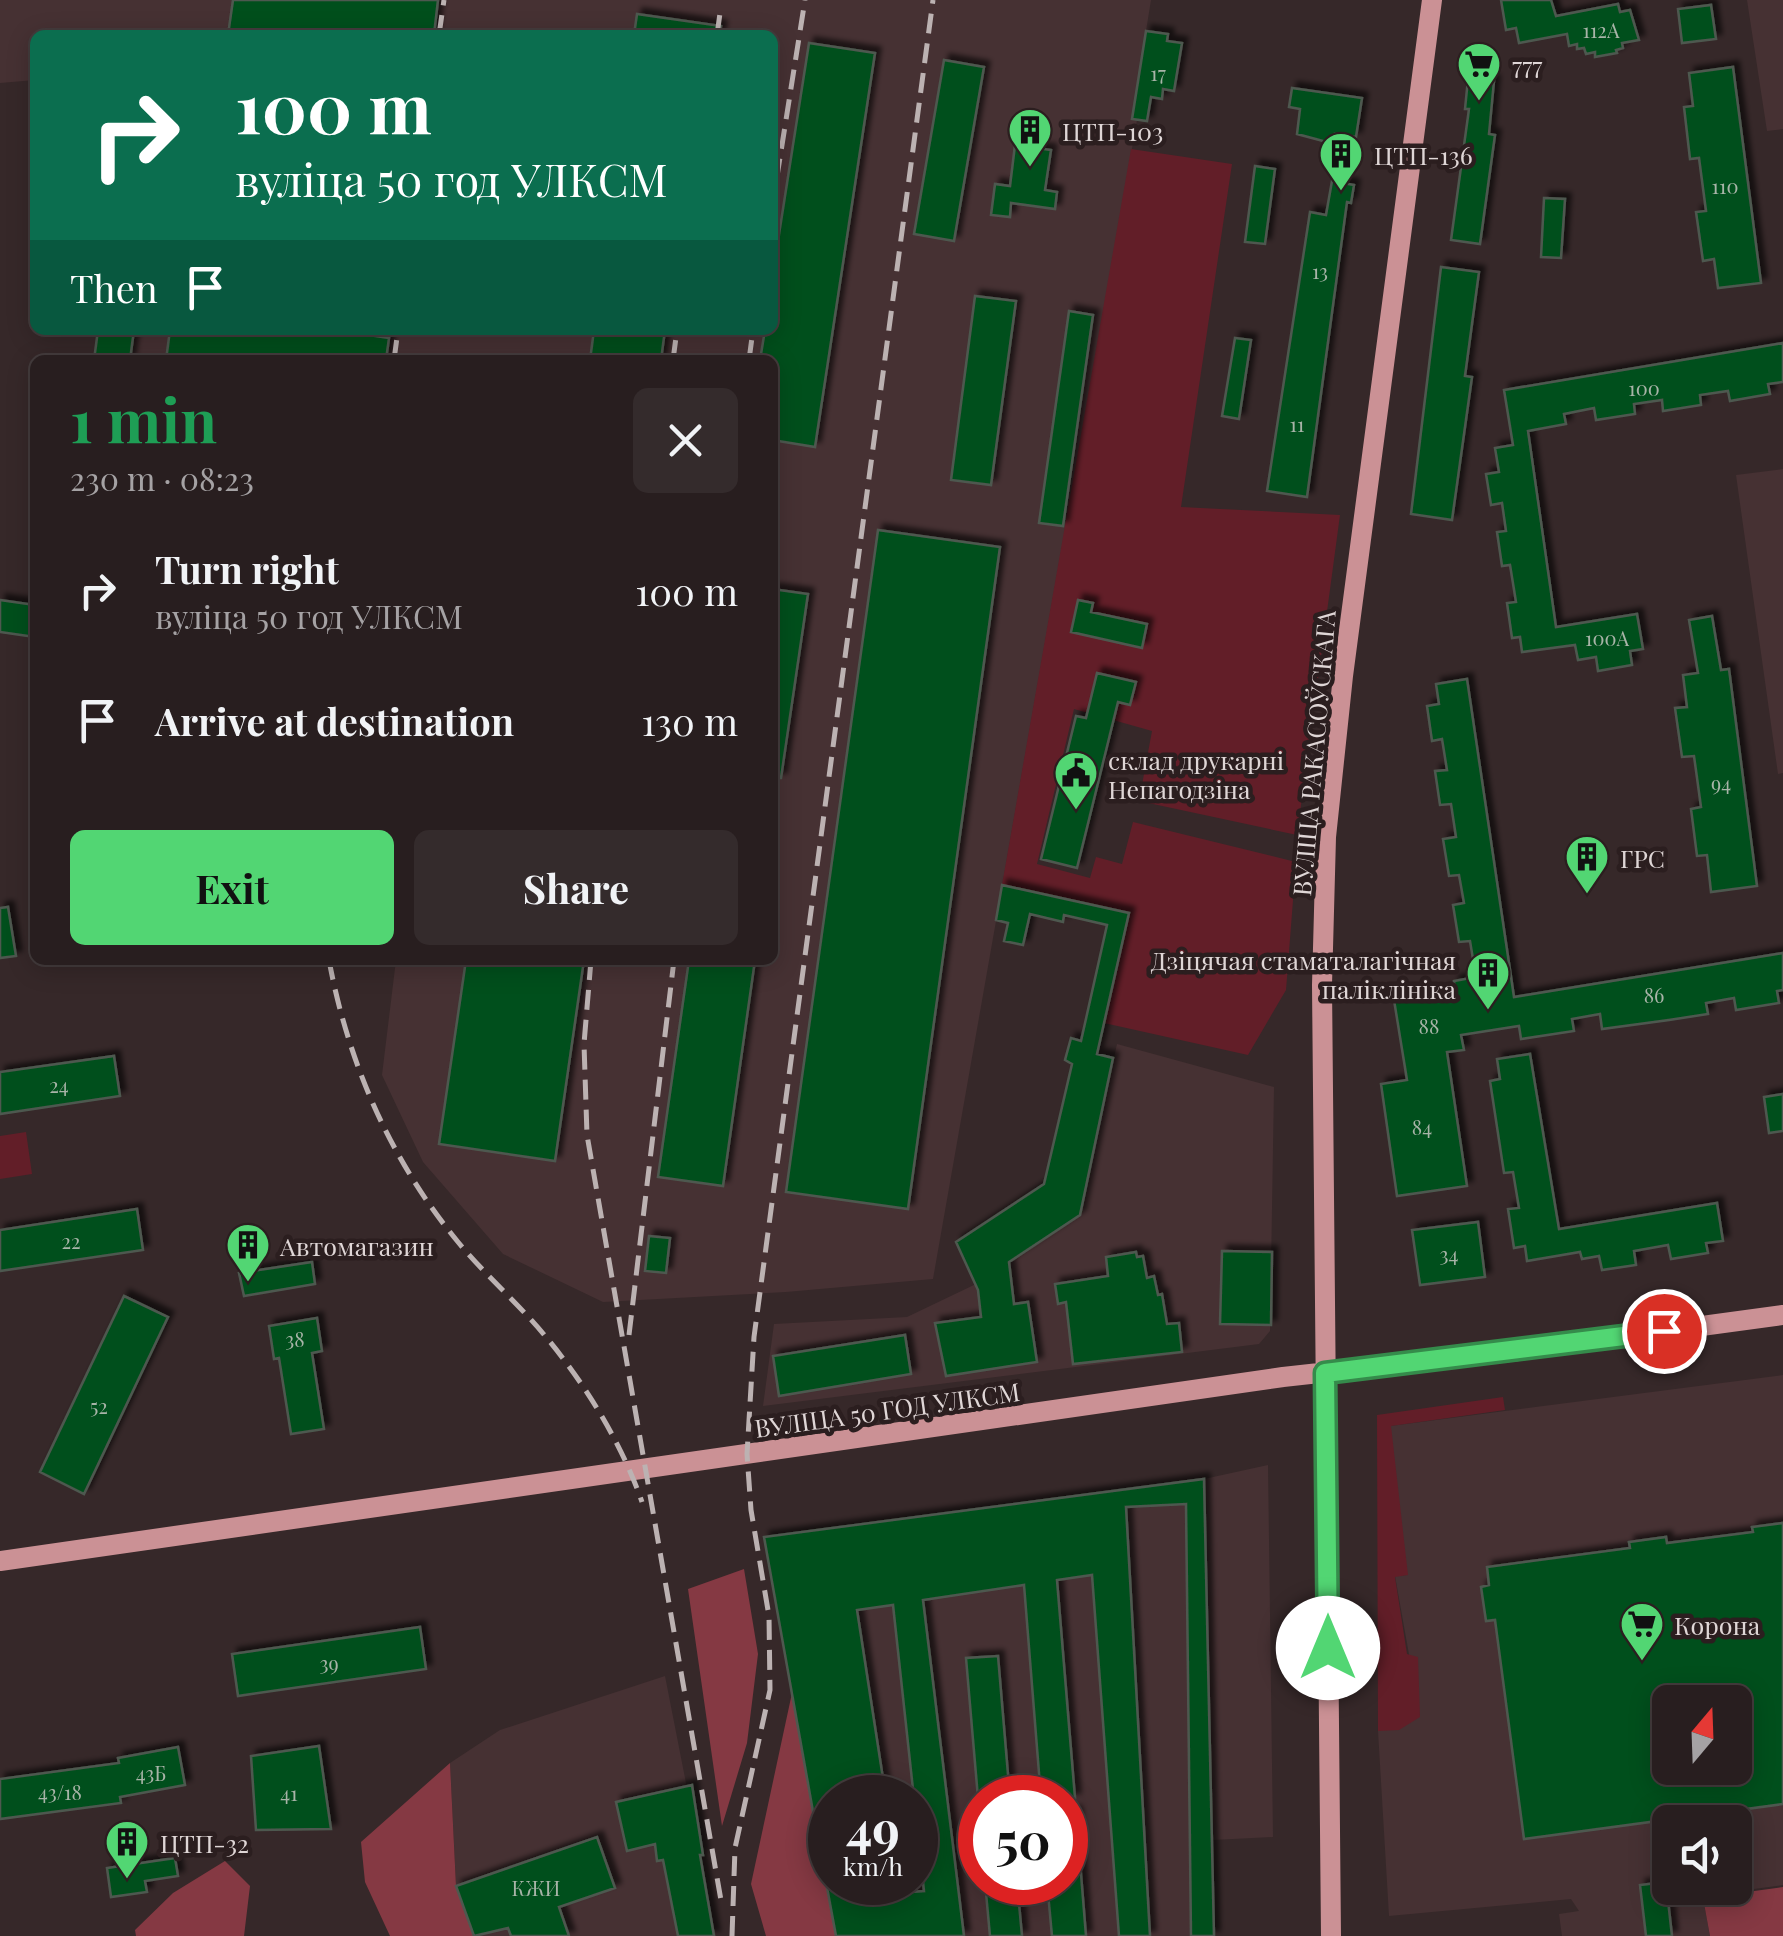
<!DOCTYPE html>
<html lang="en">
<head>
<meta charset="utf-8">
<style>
	body { margin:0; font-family:"Playfair Display",serif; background:#342b2c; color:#f1f3f6; height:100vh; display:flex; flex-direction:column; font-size:38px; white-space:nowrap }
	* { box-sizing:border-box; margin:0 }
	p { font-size:32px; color:#a5a2a4 }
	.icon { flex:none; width:55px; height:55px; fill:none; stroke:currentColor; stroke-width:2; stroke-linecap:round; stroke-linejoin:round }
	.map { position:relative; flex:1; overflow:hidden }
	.side { position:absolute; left:30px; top:355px; width:748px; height:610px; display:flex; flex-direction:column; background:#281e1f; border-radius:15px; box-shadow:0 5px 25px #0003,0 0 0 2px #443c3d }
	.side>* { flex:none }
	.hud { position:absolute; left:30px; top:30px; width:748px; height:305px; border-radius:15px; box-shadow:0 5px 25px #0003,0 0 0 2px #443c3d; background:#0b6e4f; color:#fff; overflow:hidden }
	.needle { width:65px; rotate:19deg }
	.buttons { position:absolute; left:1652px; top:1685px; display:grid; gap:20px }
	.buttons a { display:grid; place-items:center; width:100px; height:100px; border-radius:15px; background:#281e1f; box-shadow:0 5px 25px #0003,0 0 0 2px #443c3d; font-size:50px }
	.speed { position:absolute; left:808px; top:1775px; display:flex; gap:20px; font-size:50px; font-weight:700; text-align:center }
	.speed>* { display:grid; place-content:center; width:130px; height:130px; border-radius:50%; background:#281e1f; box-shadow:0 5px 25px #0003,0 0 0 2px #443c3d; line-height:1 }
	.speed small { font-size:25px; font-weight:400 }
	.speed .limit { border:15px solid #d22; background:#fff; color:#111 }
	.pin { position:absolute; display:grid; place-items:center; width:85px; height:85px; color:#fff; margin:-42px; border:5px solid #fff; border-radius:50%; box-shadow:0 2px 10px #0007 }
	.me { position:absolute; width:110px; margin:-55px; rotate:0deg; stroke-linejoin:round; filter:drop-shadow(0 0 8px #0008) }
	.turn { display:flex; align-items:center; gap:35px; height:210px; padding:0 40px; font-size:45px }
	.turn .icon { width:130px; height:130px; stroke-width:2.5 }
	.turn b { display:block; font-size:70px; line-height:85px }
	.then { display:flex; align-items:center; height:95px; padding:0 40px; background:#0003; gap:20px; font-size:38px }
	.round { display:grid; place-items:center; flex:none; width:105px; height:105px; border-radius:15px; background:#342b2c }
	.headline { display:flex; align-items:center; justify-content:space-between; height:170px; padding:0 40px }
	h1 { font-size:60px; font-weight:700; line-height:75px; color:#1e9e55 }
	.primary-button { display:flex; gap:20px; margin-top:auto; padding:20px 40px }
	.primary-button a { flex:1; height:115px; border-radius:15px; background:#52d673; color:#111; font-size:40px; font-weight:700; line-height:115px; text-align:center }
	.primary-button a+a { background:#342b2c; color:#f1f3f6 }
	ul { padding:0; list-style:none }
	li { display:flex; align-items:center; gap:30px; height:130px; padding:0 40px }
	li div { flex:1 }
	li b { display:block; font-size:38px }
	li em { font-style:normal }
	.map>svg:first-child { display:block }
</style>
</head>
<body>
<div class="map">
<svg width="1783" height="1936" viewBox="0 0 1783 1936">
	<defs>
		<filter id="shadow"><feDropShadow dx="5.5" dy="-5.5" stdDeviation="2.5" flood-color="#0009"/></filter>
	</defs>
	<rect width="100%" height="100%" fill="#362829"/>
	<path fill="#463133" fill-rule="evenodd" d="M0,0h1151l-19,118 5,2 -204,1159 -147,13 -183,10 -100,-48 -80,-92 -41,-87 14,-115h376v-600h-678l4,-30h674v-295h-737v45l-35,3z
		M1747,0h36v129l-16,2z
		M1783,469v304l-5,1 -42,-299z
		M1117,1044l157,43 -4,244 -11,13 -496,62 11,-82 133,-7 69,-33 104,-69z
		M1783,1375v510l-119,16 39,-3 7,38h-148l-3,-22 20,-3 -8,-12 -182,17 -11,-185 42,-15 -25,-140 12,-1 -17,-149zM1670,1702h65v66h-65zM1670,1822h65v66h-65z
		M1268,1465l5,372 -60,3 1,96h-378l-72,-399 440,-58zM830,1798h85v84h-85zM980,1798h85v84h-85z
		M665,1676l51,260h-242l-18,-50 -6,-123 50,-33z"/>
	<path fill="#621e28" d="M1131,149l101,15 -51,343 159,8 -43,320 -158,-34 13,-70 -78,-22 -37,155 53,14 6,-21 26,7 11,-42 163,40 -10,128 -38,65 -144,-32 25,-110 -127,-28z
		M26,1132l6,42 -32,5v-43z
		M1503,1397l2,13 -114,16 17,149 -13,2 12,77 11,3 2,60 -21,13 -21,1 -1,-316z"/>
	<path fill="#853943" d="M744,1569l14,85 -11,89 -25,83 -34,-237z
		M792,1693l44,243h-70l-15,-52z
		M450,1763l6,123 18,50h-84l-25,-54 -4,-40z
		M225,1861l25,25 -6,50h-108l-1,-6 38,-37z
		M1783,1887v49h-73l-7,-38z"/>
	<path fill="#034f1e" stroke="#4e594f" stroke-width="2.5" fill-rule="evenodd" filter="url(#shadow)" d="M233,0h205l-4,35h-206z
		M1501,0h50l5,16 62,-12 2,8 10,-2 9,30 -17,3 1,5 -7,2 1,3 -22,4v-5l-9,2 -2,-6 -7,1v-5l-8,2 -2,-12 -48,9 -3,-15 -10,2z
		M1711,5l5,34 -34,4 -4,-34z
		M637,14l84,12 -1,9h-86z
		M1146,31l22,3 -1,7 15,2 -8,48 -11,-2 -1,10 -11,-2 -4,24 -15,-2z
		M809,43l66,10 -60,394 -43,-7v-80h-12l5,-30h7v-51z
		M944,60l40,7 -30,174 -40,-7z
		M1733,67l28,216 -43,5 -4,-29 -11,2 -7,-49 10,-1 -7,-53 -9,1 -6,-52 9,-1 -4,-33z
		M1468,79l26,2 -5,53 6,1 -15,109 -29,-4 18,-131h-4z
		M1292,88l70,10 -6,39 -21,-3 -1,10 -37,-10 3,-25 -11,-2z
		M1015,145l36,5 -6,40 12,2 -2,17 -44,-6 -1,14 -19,-2 4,-31 15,2z
		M1255,166l20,3 -10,75 -20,-2z
		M1332,181l22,4 -3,18 -4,-1 -40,295 -40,-6 43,-279 16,3z
		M1544,198l21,1 -4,59 -20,-1z
		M1441,267l38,5 -14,104 7,1 -20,143 -41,-6z
		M975,296l41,5 -25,184 -40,-5z
		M1069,311l24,4 -30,211 -24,-3z
		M98,330h36l-4,30h-36z
		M170,330h164l55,8 -3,22h-220z
		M594,330h71l-4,30h-71z
		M1235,338l16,2 -12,79 -17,-3z
		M1783,343v39l-15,2 2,10 -40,7 -2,-10 -28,4 1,10 -38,6 -1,-11 -28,4 1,10 -39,6 -2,-12 -30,6 2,10 -38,7 28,196 81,-13 6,35 -13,2 2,14 -34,6 -2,-14 -18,3 -3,-15 -53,7 -2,-15 -8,1 -5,-35 9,-1 -6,-37 -8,1 -5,-34 9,-1 -4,-28 -11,2 -5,-31 13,-2 -4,-24 18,-3 -9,-55z
		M878,530l122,17 -92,662 -122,-17z
		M772,589l36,5 -27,184h-9z
		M0,600l35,5v32l-35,-5z
		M1078,600l15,3 -2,9 56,12 -5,24 -71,-16z
		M1712,616l9,54 8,-1 28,217 -46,6 -4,-37 -10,1 -6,-47 10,-2 -7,-51 -12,1 -7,-49 12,-1 -4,-32 15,-2 -9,-53z
		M1097,673l39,9 -6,23 -12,-3 -41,166 -36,-9 35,-143 10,2z
		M1467,679l47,318 269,-44v37l-6,1 2,12 -43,7 -2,-12 -28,5 2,11 -39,6 -67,9 -2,-15 -28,5 2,12 -53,8 -2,-13 -58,9 3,15 -17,2 20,134 -70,10 -16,-112 26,-4 -13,-80 61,-11 -1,-8 22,-4 -6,-36 -11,1 -6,-37 11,-2 -5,-28 -10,1 -6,-37 13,-2 -5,-33 -11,1 -5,-34 12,-1 -5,-31 -10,2 -5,-35 12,-2 -3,-20z
		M1002,885l127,28 -32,141 16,4 -33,157 -71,47 5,42 14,-2 9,60 -91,14 -11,-53 46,-6 -3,-27 -22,-48 88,-58 28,-120 -7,-4 6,-22 10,3 26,-116 -43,-10 -1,7 -33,-8 -7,31 -19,-4 4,-18 -12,-3z
		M8,907l8,49 -16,2v-50z
		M466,960h118l-29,201 -116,-17z
		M689,960h66l-32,226 -65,-9z
		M1530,1054l29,175 158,-26 6,38 -17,2 2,10 -37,6 -3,-14 -34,6 2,14 -34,5 -3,-14 -17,3 -2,-7 -53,9 -2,-15 -11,2 -6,-39 11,-1 -6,-36 -9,1 -14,-92 10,-2 -3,-20z
		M114,1056l6,40 -120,18v-42z
		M1783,1094v37l-14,2 -5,-36z
		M137,1209l6,41 -143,21v-41z
		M1478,1222l7,55 -65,8 -8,-55z
		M649,1236l21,2 -4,35 -21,-2z
		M1222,1251l50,1 -1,73 -51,-1z
		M1136,1252l1,5 6,-1 4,22 7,-2 4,19 4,-1 5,30 12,-1 3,29 -109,12 -7,-62 -8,2 -3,-20 53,-8 -2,-19z
		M312,1262l3,22 -71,12 -5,-23z
		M124,1296l44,21 -84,177 -44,-22z
		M317,1318l5,33 -10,2 12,76 -33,5 -12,-76 -5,1 -5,-33z
		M905,1335l6,39 -132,22 -6,-40z
		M1204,1479l10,457h-23l-5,-432 -60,3 24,429h-31l-27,-361 -35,5 18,218h-34l-17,-213 -101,15 41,336h-128l-10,-54h26l2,14 70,-5 -31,-286 -36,5 29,188h-56v63l-8,1 -58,-325z
		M1783,1523v281l-259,35 -29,-219 -9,1 -5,-34 8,-2 -2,-18 143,-19 -1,-6 37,-5 1,6 86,-11 -1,-5zM1670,1702h65v66h-65z
		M420,1627l6,42 -188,27 -6,-42z
		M998,1656l12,142h-32l-12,-140z
		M319,1746l12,83 -75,1 -5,-74z
		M178,1747l7,38 -65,12 1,6 -121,16v-40l119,-16 -1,-5z
		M692,1785l11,70h-3l14,81h-36l-15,-76 -6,1 -2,-17 -28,7 -11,-49z
		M1076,1812l10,124h-34l-5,-54h18v-69z
		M597,1837l18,51 -56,19 10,29h-58l-3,-8 -34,8 -18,-50z
		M175,1858l3,18 -33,5 2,11 -36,5 -4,-29z
		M985,1882h32l5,54h-32z
		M1666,1882l6,54h-26l-6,-51z"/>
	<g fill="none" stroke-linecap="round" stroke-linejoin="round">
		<path stroke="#cb9195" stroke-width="20" d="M0,1561l1283,-184 235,-26 265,-36
			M1331,1936l-9,-951 4,-148 17,-161 89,-676"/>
		<path stroke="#bcb2b2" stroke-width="5" stroke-dasharray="20 10" stroke-linecap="butt" d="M439,35l5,-35
			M717,35l4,-29
			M772,208l33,-208
			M394,360l4,-30
			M673,360l4,-30
			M749,360l4,-30
			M329,960c19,103 62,201 129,282 28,34 61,62 88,95 40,48 76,107 96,165
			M591,960l-7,84 3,91 135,771
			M629,1335l45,-375
			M732,1936l3,-88 35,-158 -1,-74 -18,-106 -4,-56 7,-117 179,-1337"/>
	</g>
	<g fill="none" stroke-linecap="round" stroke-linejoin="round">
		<defs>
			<path id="route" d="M1328,1648l-3,-275 339,-42"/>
		</defs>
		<use href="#route" stroke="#358b4b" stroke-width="25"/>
		<use href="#route" stroke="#52d673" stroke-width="18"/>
	</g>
	<defs>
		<symbol id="supermarket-pin" viewBox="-11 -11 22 30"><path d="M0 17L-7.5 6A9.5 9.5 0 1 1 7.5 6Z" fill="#52d673" stroke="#2b1e1f"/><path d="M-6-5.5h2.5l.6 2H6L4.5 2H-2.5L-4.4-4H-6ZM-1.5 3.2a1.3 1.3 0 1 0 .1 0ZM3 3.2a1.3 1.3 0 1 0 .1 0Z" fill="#111"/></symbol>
		<symbol id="building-pin" viewBox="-11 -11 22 30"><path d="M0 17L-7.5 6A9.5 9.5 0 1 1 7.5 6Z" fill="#52d673" stroke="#2b1e1f"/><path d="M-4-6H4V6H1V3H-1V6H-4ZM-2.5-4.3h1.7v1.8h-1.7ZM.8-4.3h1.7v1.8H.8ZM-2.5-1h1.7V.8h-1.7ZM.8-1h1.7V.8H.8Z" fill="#111"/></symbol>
		<symbol id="civic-pin" viewBox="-11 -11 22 30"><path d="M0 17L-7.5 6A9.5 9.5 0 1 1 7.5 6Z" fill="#52d673" stroke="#2b1e1f"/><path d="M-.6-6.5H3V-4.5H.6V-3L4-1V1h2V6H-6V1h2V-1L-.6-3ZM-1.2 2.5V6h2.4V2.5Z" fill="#111"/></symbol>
	</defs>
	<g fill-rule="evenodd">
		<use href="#supermarket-pin" x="1454" y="39" width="50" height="68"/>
		<use href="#building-pin" x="1005" y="105" width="50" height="68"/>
		<use href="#building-pin" x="1316" y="129" width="50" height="68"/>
		<use href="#civic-pin" x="1051" y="748" width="50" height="68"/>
		<use href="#building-pin" x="1562" y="832" width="50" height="68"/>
		<use href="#building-pin" x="1463" y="948" width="50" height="68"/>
		<use href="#building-pin" x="223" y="1220" width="50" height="68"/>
		<use href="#supermarket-pin" x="1617" y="1599" width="50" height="68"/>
		<use href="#building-pin" x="102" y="1817" width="50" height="68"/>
	</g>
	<g text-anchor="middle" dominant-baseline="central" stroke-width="9" stroke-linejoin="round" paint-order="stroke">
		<g font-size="20" fill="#a8b4a8">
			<text x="1601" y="29">112А</text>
			<text x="1158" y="72">17</text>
			<text x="1725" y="185">110</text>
			<text x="1320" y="270">13</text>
			<text x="1644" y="387">100</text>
			<text x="1297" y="423">11</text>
			<text x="1607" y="637">100А</text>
			<text x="1721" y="782">94</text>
			<text x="1654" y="994">86</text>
			<text x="1429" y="1025">88</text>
			<text x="59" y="1084">24</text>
			<text x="1422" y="1126">84</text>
			<text x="71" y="1240">22</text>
			<text x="1449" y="1253">34</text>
			<text x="295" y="1338">38</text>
			<text x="99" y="1405">52</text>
			<text x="329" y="1662">39</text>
			<text x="151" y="1772">43Б</text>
			<text x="60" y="1791">43/18</text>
			<text x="289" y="1792">41</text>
			<text x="536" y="1887">КЖИ</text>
		</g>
		<g font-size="25" fill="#dfd6d6" stroke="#2b1e1f" text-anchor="start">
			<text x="1512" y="64">777</text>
			<text x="1062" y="130">ЦТП-103</text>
			<text x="1374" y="154">ЦТП-136</text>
			<text x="1108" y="759">склад друкарні<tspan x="1108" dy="29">Непагодзіна</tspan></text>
			<text x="1620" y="857">ГРС</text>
			<text x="1456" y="959" text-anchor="end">Дзіцячая стаматалагічная<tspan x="1456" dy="29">паліклініка</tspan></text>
			<text x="280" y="1245">Автомагазин</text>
			<text x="1674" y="1624">Корона</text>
			<text x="160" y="1842">ЦТП-32</text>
		</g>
		<g font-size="25" fill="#dfd6d6" stroke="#2b1e1f">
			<text transform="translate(1313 753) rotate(-85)">ВУЛІЦА РАКАСОЎСКАГА</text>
			<text transform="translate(887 1409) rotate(-8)">ВУЛІЦА 50 ГОД УЛКСМ</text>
		</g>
	</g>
</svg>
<div class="buttons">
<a><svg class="needle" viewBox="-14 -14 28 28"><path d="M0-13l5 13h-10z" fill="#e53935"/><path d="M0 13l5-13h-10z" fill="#a5a2a4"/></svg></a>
<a><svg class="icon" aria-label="sound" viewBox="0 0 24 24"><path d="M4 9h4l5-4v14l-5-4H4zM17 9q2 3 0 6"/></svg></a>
</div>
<div class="speed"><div>49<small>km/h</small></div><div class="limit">50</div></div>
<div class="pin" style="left:1664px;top:1331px;background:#d93025"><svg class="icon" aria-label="arrive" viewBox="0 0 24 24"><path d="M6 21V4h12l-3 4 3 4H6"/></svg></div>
<svg class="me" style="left:1328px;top:1648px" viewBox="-20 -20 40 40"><circle r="19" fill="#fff"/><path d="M0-13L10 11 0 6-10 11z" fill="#52d673"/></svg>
<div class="hud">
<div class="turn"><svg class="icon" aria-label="right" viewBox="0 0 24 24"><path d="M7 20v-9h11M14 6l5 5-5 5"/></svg><div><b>100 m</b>вуліца 50 год УЛКСМ</div></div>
<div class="then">Then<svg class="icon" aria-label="arrive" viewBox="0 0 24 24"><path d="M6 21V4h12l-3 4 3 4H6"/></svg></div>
</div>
<section class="side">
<div class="headline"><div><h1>1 min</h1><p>230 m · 08:23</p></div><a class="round"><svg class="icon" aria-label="close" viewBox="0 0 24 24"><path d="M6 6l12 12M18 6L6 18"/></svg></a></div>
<ul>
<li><svg class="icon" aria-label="right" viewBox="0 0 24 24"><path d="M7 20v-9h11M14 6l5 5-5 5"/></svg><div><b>Turn right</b><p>вуліца 50 год УЛКСМ</p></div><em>100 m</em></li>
<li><svg class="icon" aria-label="arrive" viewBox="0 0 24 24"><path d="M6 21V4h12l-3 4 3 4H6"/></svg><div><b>Arrive at destination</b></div><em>130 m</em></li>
</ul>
<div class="primary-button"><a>Exit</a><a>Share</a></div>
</section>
</div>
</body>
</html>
